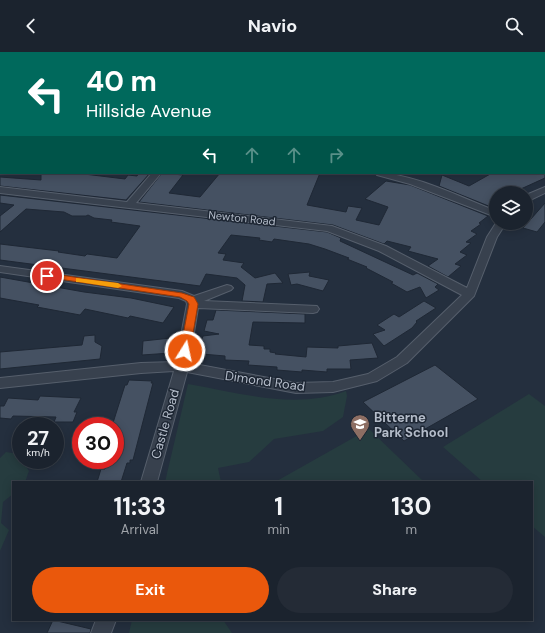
<!DOCTYPE html>
<html lang="en">
<head>
<meta charset="utf-8">
<style>
	body { margin:0; font-family:"DM Sans",sans-serif; background:#242b36; color:#f1f3f6; height:100vh; display:flex; flex-direction:column; font-size:15px; white-space:nowrap }
	* { box-sizing:border-box; margin:0 }
	p { font-size:13px; color:#a0a4aa }
	.icon { flex:none; width:22px; height:22px; fill:none; stroke:currentColor; stroke-width:2; stroke-linecap:round; stroke-linejoin:round }
	.map { position:relative; flex:1; overflow:hidden }
	.details { position:absolute; left:12px; top:429px; width:521px; height:140px; display:flex; flex-direction:column; background:#1b232e; border-radius:0px; box-shadow:0 2px 10px #0003,0 0 0 1px #39404a }
	.details>* { flex:none }
	.banner { position:absolute; left:0px; top:0px; width:545px; height:122px; box-shadow:0 2px 10px #0003,0 0 0 1px #39404a; background:#00695c; color:#fff; overflow:hidden }
	.tools { position:absolute; left:489px; top:134px; display:grid; gap:8px }
	.tools a { display:grid; place-items:center; width:44px; height:44px; border-radius:50%; background:#1b232e; box-shadow:0 2px 10px #0003,0 0 0 1px #39404a; font-size:20px }
	.speed { position:absolute; left:12px; top:365px; display:flex; gap:8px; font-size:20px; font-weight:700; text-align:center }
	.speed>* { display:grid; place-content:center; width:52px; height:52px; border-radius:50%; background:#1b232e; box-shadow:0 2px 10px #0003,0 0 0 1px #39404a; line-height:1 }
	.speed small { font-size:10px; font-weight:400 }
	.speed .limit { border:6px solid #d22; background:#fff; color:#111 }
	.pin { position:absolute; display:grid; place-items:center; width:34px; height:34px; color:#fff; margin:-17px; border:2px solid #fff; border-radius:50%; box-shadow:0 1px 4px #0007 }
	.me { position:absolute; width:44px; margin:-22px; rotate:10deg; stroke-linejoin:round; filter:drop-shadow(0 0 3px #0008) }
	.turn { display:flex; align-items:center; gap:14px; height:84px; padding:0 20px; font-size:18px }
	.turn .icon { width:52px; height:52px; stroke-width:2.5 }
	.turn b { display:block; font-size:28px; line-height:34px }
	.lanes { display:flex; align-items:center; height:38px; padding:0 20px; background:#0003; justify-content:center; gap:20px; direction:ltr }
	.lanes .off { opacity:.35 }
	.eta { display:flex; justify-content:space-evenly; align-items:center; height:68px; text-align:center }
	.eta b { font-size:24px; font-weight:700; line-height:28px }
	.action { display:flex; gap:8px; margin-top:auto; padding:8px 20px }
	.action a { flex:1; height:46px; border-radius:24px; background:#ea580c; color:#fff; font-size:16px; font-weight:700; line-height:46px; text-align:center }
	.action a+a { background:#242b36; color:#f1f3f6 }
	header { display:flex; justify-content:space-between; align-items:center; height:52px; padding:0 20px; background:#1b232e; font-size:18px; font-weight:700 }
	.map>svg:first-child { display:block }
</style>
</head>
<body>
<header><svg class="icon" aria-label="back" viewBox="0 0 24 24"><path d="M15 5l-7 7 7 7"/></svg>Navio<svg class="icon" aria-label="search" viewBox="0 0 24 24"><circle cx="10" cy="10" r="6"/><path d="M15 15l6 6"/></svg></header>
<div class="map">
<svg width="545" height="581" viewBox="0 0 545 581">
	<rect width="100%" height="100%" fill="#242f3e"/>
	<path fill="#263c3f" d="M333,0h212v64l-1,-63z
		M188,332c51,9 108,26 158,7l1,5 -4,21 -20,14 -49,8 -25,23 -31,6 3,14h-56z
		M529,342l16,12v131l-13,-11v-44h-49l-40,-35z
		M369,377l55,53h-149z
		M6,400l12,2 11,17 -4,11h-12v12l-10,8 -2,21 8,7 -9,21v-93z
		M132,568h91l9,13h-103z"/>
	<path fill="#455162" stroke="#1f2835" d="M41,121h35l49,6 3,-4 9,1 2,-3h11l-24,27 -126,-14v-9l41,3z
		M162,121l21,2 -14,18 31,4 20,-24h100l-13,32 39,7 2,-6 14,2 -6,12 23,5 9,-18 -23,-8 21,-18 24,4 78,31 -9,7 2,1 -10,7 6,3 -11,8 5,1 -11,9 7,3 -12,9 6,2 -13,11 -20,-11 10,-7 -30,-8 3,-4 -24,-6 -3,3 -51,-19 -194,-23z
		M492,121h53v5l-33,15h-16v16l-57,-23 3,-11 27,11z
		M0,143l327,37 14,6 -1,3 73,34 4,-2 21,11 -3,3 4,3 -13,8 -6,-11 -13,5 -16,-9 2,-1 -27,-14 1,-1 -20,-8 2,-1 -24,-9 -16,-5 -35,-5 -2,3 -13,-2 1,-2 -29,-3 -13,18 8,1 -3,6 21,3 -3,4 14,11 20,-5 8,10 -16,1 -4,18 -21,-1 3,-16 -8,-7 -31,-4 -6,12 -200,-26v-16l59,7 -1,1 27,4 2,-2 30,4 23,-32 -29,-4 1,-2 -18,-2 -6,-3 -2,1h-14l-8,-4 -38,-3 -26,23v-16l14,-11 -14,-2z
		M545,151v19l-8,10 -14,-4z
		M310,220l-1,4 20,4 -6,11 -26,-7 -6,1 -3,-11z
		M0,225l84,15 47,6 43,9 -11,16 -33,-7 -2,2 -43,-9 -5,6 -43,-8 2,-2 -39,-7z
		M424,249l12,7 -20,13 1,1 -5,6 -28,18 -11,-12 12,-4 -8,-5 17,-11 5,3z
		M216,258l89,4v9l-52,-1 -4,23 15,1v3h6v3l6,1 -1,1 31,3 1,-10 31,1v-2l34,-3 6,15 -28,2 1,9h-24v3l-25,-2v2l-25,-2v-3l-29,-2 1,-4 -24,-1v-4l-23,-2 2,-7h-5l4,-11 16,-2 -15,-3 3,-11h6z
		M95,283v7l7,4 -2,13 -100,10v-17l82,-7 2,-9z
		M171,286v15l-29,2 1,-14z
		M435,313l43,34 -74,42 -41,-39z
		M129,328l23,1 -1,2h2l-20,77h-3v3h-3l-6,19h-24l4,-13h4l3,-9h7v-34h-3l13,-41h2z
		M40,344l41,2 -7,14h3l-4,10h-19l2,-5 -43,-1 -2,3 -11,-1v-12h4l4,-8 30,2z
		M53,568l38,9 -1,4h-43z"/>
	<g fill="none" stroke-linecap="round" stroke-linejoin="round">
		<defs>
			<path id="street" d="M176,0h6v1h-6z
				M0,25h1v4h-1z
				M0,55h1v4h-1z
				M544,63h1v4h-1z
				M0,82h1v4h-1z
				M544,112l1,1v6l-1,-1z
				M152,121h9l-25,30 196,23 54,20 81,42 20,-51 9,-14h10l-9,14 -23,59 -67,67 -30,18 -44,11 -37,1 -109,-21 -30,110h-16l33,-111 -33,2 -141,15v-10l141,-15 35,-1 11,-58 -1,-3 -7,-3 -179,-26v-6l182,25 12,5 33,-11 4,1 2,2 -2,2 -27,11 113,5 2,3 -2,3 -4,1 -115,-5 -9,55 107,20 37,-1 35,-8 29,-17 65,-62 -83,-44 -52,-20 -327,-38v-6l127,15z
				M376,121c37,0 84,24 120,38v6l-86,-33 -33,-9z
				M545,135v6l-19,9v-7z
				M96,568h20l-5,13h-20z"/>
		</defs>
		<use href="#street" stroke="#565f6c" stroke-width="2"/>
		<use href="#street" fill="#38414e" fill-rule="evenodd"/>
	</g>
	<path fill="#ea580c" stroke="#983908" d="M47,221l135,20 12,4 4,7 -8,47 -5,3 -5,-3 9,-47 -2,-3 -7,-4 -135,-20 -2,-1z"/>
	<path fill="#f59e0b" d="M76,226l42,5 4,3 -4,2 -39,-6h-3z"/>
	<defs>
		<symbol id="school-pin" viewBox="-11 -11 22 30"><path d="M0 17L-7.5 6A9.5 9.5 0 1 1 7.5 6Z" fill="#8d6e63" stroke="#1d2633"/><path d="M0-5L7-2L0 1L-7-2ZM-4 1L0 2.5L4 1V4Q0 6-4 4Z" fill="#fff"/></symbol>
	</defs>
	<g fill-rule="evenodd">
		<use href="#school-pin" x="349" y="361" width="22" height="30"/>
	</g>
	<g text-anchor="middle" dominant-baseline="central" stroke-width="3" stroke-linejoin="round" paint-order="stroke">
		<g font-size="11" fill="#b4bcc9" stroke="#1d2633">
			<text transform="translate(242 166) rotate(6)">Newton Road</text>
		</g>
		<g font-size="13" fill="#b4bcc9" stroke="#1d2633">
			<text transform="translate(265 329) rotate(8)">Dimond Road</text>
			<text transform="translate(165 372) rotate(-74)">Castle Road</text>
		</g>
		<g font-size="13" font-weight="bold" fill="#b4bcc9" stroke="#1d2633" text-anchor="start">
			<text x="374" y="365">Bitterne<tspan x="374" dy="15">Park School</tspan></text>
		</g>
	</g>
</svg>
<div class="tools">
<a><svg class="icon" aria-label="layers" viewBox="0 0 24 24"><path d="M12 4l9 5-9 5-9-5zM3 14l9 5 9-5"/></svg></a>
</div>
<div class="speed"><div>27<small>km/h</small></div><div class="limit">30</div></div>
<div class="pin" style="left:47px;top:224px;background:#d93025"><svg class="icon" aria-label="arrive" viewBox="0 0 24 24"><path d="M6 21V4h12l-3 4 3 4H6"/></svg></div>
<svg class="me" style="left:185px;top:299px" viewBox="-20 -20 40 40"><circle r="17" fill="#ea580c" stroke="#fff" stroke-width="3"/><path d="M0-11L8 9 0 5-8 9z" fill="#fff"/></svg>
<div class="banner">
<div class="turn"><svg class="icon" aria-label="left" viewBox="0 0 24 24"><path d="M17 20v-9H6M10 6l-5 5 5 5"/></svg><div><b>40 m</b>Hillside Avenue</div></div>
<div class="lanes"><svg class="icon" aria-label="left" viewBox="0 0 24 24"><path d="M17 20v-9H6M10 6l-5 5 5 5"/></svg><svg class="icon off" aria-label="ahead" viewBox="0 0 24 24"><path d="M12 20V5M6 11l6-6 6 6"/></svg><svg class="icon off" aria-label="ahead" viewBox="0 0 24 24"><path d="M12 20V5M6 11l6-6 6 6"/></svg><svg class="icon off" aria-label="right" viewBox="0 0 24 24"><path d="M7 20v-9h11M14 6l5 5-5 5"/></svg></div>
</div>
<section class="details">
<div class="eta">
<div><b>11:33</b><p>Arrival</p></div>
<div><b>1</b><p>min</p></div>
<div><b>130</b><p>m</p></div>
</div>
<div class="action"><a>Exit</a><a>Share</a></div>
</section>
</div>
</body>
</html>
